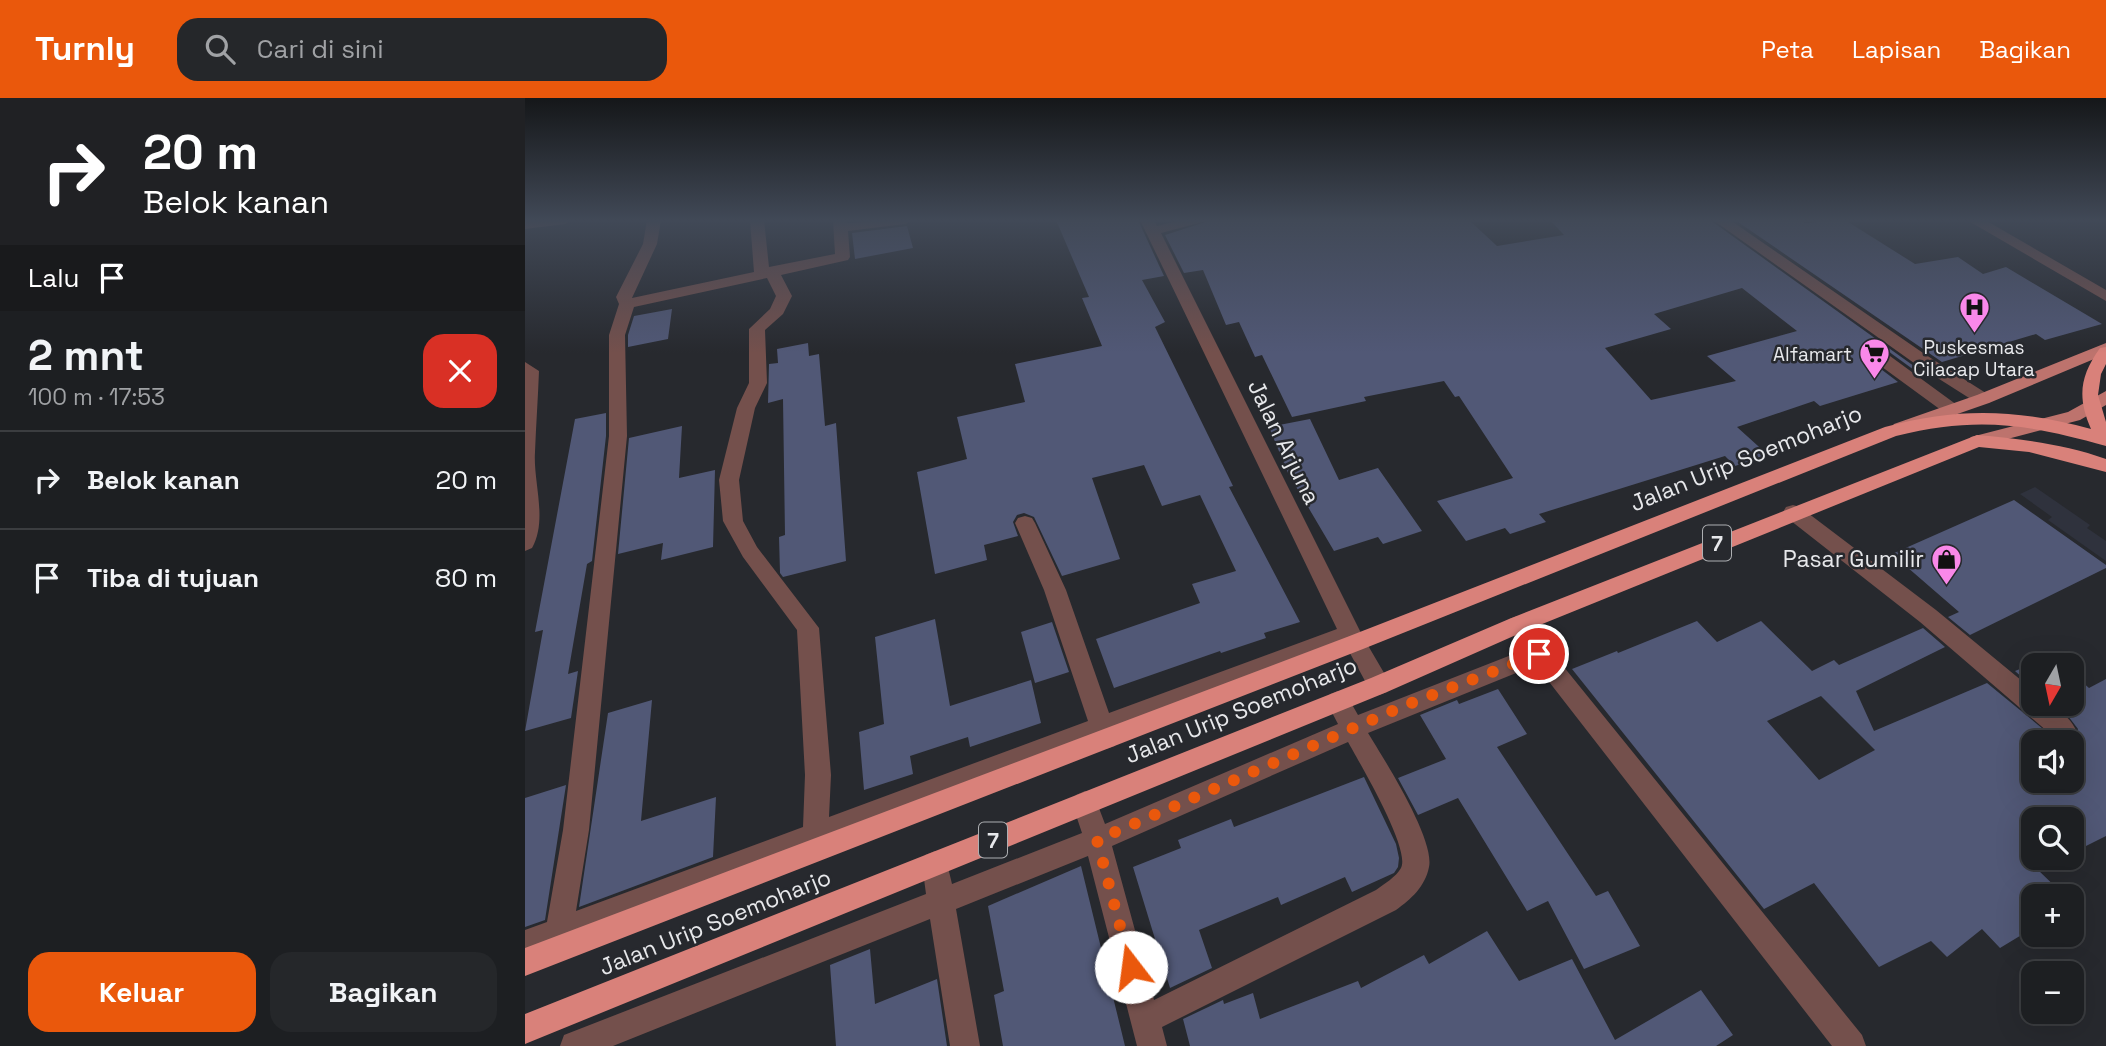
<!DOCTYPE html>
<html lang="id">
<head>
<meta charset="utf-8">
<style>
	body { margin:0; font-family:"Space Grotesk",sans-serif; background:#25272a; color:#f1f3f6; height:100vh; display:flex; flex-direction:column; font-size:26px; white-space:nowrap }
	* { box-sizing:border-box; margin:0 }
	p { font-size:23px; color:#a0a2a5 }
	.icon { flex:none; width:38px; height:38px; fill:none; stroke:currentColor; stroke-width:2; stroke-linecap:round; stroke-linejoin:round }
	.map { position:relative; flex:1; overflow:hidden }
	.details { display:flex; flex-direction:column; background:#1d1f22; width:525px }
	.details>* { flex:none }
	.top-card { background:#202124; color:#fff; overflow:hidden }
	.needle { width:46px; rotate:189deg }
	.buttons { position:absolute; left:1496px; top:555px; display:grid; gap:14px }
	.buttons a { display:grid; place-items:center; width:63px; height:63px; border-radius:14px; background:#1d1f22; box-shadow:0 7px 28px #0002,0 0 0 2px #3b3d40; font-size:35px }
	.pin { position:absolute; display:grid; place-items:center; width:60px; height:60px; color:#fff; margin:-30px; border:4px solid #fff; border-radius:50%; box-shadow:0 2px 7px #0007 }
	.me { position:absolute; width:77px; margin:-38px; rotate:345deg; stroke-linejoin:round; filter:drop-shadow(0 0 5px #0008) }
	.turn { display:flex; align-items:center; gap:24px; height:147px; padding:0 28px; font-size:32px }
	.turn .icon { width:91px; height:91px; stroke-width:2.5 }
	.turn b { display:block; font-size:49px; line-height:60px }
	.then { display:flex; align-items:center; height:66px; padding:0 28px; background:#0003; gap:14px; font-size:26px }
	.round { display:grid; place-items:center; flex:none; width:74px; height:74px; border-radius:21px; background:#25272a }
	.headline { display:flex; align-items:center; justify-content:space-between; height:119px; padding:0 28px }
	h1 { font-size:42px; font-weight:700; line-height:52px }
	.action { display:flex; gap:14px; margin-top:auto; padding:14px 28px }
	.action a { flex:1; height:80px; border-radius:21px; background:#ea580c; color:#fff; font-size:28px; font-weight:700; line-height:80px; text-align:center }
	.action a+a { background:#25272a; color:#f1f3f6 }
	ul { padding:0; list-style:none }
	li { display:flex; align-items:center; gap:21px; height:98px; padding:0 28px; border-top:2px solid #3b3d40 }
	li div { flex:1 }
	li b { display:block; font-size:26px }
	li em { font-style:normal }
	header { display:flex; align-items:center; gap:42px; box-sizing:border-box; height:98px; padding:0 35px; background:#ea580c; color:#fff }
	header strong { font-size:33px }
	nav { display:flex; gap:38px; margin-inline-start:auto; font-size:24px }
	.search { width:490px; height:63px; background:#25272a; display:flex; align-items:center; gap:18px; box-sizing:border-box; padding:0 24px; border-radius:21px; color:#a0a2a5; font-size:26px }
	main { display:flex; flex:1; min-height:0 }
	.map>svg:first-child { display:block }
</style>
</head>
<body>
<header>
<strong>Turnly</strong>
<div class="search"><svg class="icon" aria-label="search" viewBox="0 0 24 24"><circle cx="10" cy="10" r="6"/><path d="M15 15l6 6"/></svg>Cari di sini</div>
<nav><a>Peta</a><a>Lapisan</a><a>Bagikan</a></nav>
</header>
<main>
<section class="details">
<div class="top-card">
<div class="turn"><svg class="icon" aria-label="right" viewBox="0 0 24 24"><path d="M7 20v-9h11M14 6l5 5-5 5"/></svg><div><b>20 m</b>Belok kanan</div></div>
<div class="then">Lalu<svg class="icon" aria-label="arrive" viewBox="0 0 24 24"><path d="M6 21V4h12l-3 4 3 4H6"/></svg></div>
</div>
<div class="headline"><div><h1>2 mnt</h1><p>100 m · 17:53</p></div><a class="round" style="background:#d93025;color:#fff"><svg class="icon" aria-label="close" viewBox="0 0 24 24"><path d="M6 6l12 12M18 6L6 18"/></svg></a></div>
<ul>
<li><svg class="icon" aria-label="right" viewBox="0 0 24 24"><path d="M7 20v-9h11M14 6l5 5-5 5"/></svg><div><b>Belok kanan</b></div><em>20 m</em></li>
<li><svg class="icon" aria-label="arrive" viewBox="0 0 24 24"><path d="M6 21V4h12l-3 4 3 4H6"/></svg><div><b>Tiba di tujuan</b></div><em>80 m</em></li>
</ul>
<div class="action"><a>Keluar</a><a>Bagikan</a></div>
</section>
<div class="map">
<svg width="1581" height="948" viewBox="0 0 1581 948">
	<rect width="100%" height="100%" fill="#27292e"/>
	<path fill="#2f323d" d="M1510,389l55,38 -3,3 19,13v20l-58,-41 4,-3 -32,-23z"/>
	<path fill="#515876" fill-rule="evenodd" d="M531,122h82l26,56 -22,4 23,42 -10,5 78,159 -4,1 71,135 -36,11 2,5 -45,15 -1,-2 -106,37 -18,-49 104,-36 -8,-19 44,-13 -36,-76 -38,11 -18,-41 -52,13 28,81 -58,17 -28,-59 -10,-4 -7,2 -4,7 5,14 -34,9 3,15 -52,14 -18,-102 50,-13 -10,-42 68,-15 -10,-38 87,-18 -20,-48 7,-1z
		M687,122h257l28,26 67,-11 -14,-15h160l208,149 -4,1 -33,-24 -9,-1 -10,6 3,6 33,25 -78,24 -6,-5 -77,26 31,28 -33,11 -10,-10 -186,58 7,8 -36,12 -5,-6 -39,13 -29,-40 76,-23 -54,-82 -4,1 -11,-16 -80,16 2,4 -74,16 -30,-62 -7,2 -16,-35 -13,3 -23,-55 -19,3 -19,-38zM1217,190l55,43 -90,25 29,25 -85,19 -46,-52 66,-19 -17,-15z
		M1210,122h65l5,3 40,-3 70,44 43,-7 25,17 23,-7 96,57 -57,16 -9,-6 -94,28z
		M382,128l6,22 -58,11 -3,-26z
		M147,211l-4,30 -40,8v-12l6,-19z
		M283,245l1,13 10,-2 6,72 11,-3 10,138 -63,16 -3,-4 -1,-36 6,-2 -2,-136 -15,4 1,-39 9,-1 -1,-14z
		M81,315v23l-14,125 -5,3 -19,110 10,-3 -7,47 -46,13 18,-101 -8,2 40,-213z
		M785,321l29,61 39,-12 44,63 -39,13 -5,-7 -44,14 -46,-78 -19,-46z
		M157,328l-3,52 36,-8 -2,77 -52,13 2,-17 -45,11 11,-116z
		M1489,402l92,65v3l-136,67 -22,-18 11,-5 -67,-58z
		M410,521l15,87 81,-26 10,43 -71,24 -2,-10 -58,19 3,18 -49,16 -5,-58 25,-8 -9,-87z
		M1172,523l20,21 44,-21 51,50 22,-11 5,5 84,-37 22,19 -89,44 18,40 113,-48 72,59h-26v38h39v-38h-3l6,-3 3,-10 -13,-17 -17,-8h24v-31l17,15 17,-9v157l-34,17v-34h-39v39h30l-25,12 27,26h-32v32l-33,20 -18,-19 -35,28 -16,-16 -52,26 -65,-84 -50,26 -192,-240 45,-18 1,2zM1296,598l54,54 -56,30 -52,-59z
		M527,524l17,50 -34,11 -14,-51z
		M1527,558l11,9h-30v22l-18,-16z
		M973,591l29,45 -30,13 99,149 12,-5 32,55 -56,23 -36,-68 -21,10 -69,-113 -40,17 -20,-37 48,-19 -26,-44 37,-15 2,4z
		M127,602l-11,121 75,-24 -3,60 -134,50 29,-194z
		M839,679l32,67 3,14 -1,9 -4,6 -42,19 -7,-15 -64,28 -3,-8 -79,33 13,38 -42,20 -37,-121 48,-19 -3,-8 53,-21 3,8z
		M41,687l-21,135 -20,7v-129z
		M556,768l44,180h-122l-9,-51 10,-4 -16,-85z
		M962,833l32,50 53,-22 43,81 86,-50 32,45 -17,11h-526l-7,-27 40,-19 1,4 29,-11 7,26 98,-38 3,7 63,-33 5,9z
		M345,851l5,55 62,-25 10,67h-111l-6,-81z"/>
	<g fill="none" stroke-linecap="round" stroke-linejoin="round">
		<path fill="#74504c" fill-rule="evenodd" d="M47,122l-7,4 -40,5v-8z
			M122,122h14l-4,24 -25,54 122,-26 -4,-52h14l5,47 66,-13 -2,-34h14v3l65,-3 -7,4 -57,7 2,26 -2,3 -67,15 11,21 -9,18 -18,16 2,53 -12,25 -16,72 4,41 14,26 62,81 12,147 -2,42 259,-96 -44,-131 -29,-67 3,-5 7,-2 7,2 3,5 31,67 43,123 228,-84 -197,-409h14l3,6 25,-6h28l-49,13 202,404 24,41 4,7 -4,7 -8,3 -8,-3 -26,-48 -229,88 2,6 -3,8 -9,3 -9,-3 -2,-6 -267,102 -4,15 -9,4 -9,-4 -3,-5 -231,88 -5,14 -10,4 -10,-4 -2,-4 -20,8v-28l22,-8 16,-92 46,-394v-101l10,-31 -3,-7 27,-53zM242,180l9,18 -6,13 -21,20v54l-12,25 -18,72 4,41 20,36 54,73 8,145 -2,52 -227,84 13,-81 38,-394 -2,-101 9,-28z
			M1188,122h17l196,135 63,40 3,4 -3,4h-12l-63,-40z
			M1442,122h18l121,70v11z
			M1348,249l6,1 78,57 3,4 -3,4h-12l-78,-57 -2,-4z
			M0,264l14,9c-1,27 -3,54 -4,81 -2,30 13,68 -3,96l-7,3z
			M1268,407l7,2 136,103 97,80v14c18,0 35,9 43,26l-3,8 -9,3 -9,-3 -135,-116 -134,-105 -3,-5 3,-5z
			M992,518l8,3 337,416 4,11h-34l-296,-381 -168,68c16,26 67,106 61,134 -4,20 -18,32 -33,43l-234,117 5,19h-30l-49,-190 -132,53 24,137h-30l-20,-127 -317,127h-53l4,-11 362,-141 -4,-30 3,-9 10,-4 10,4 7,29 130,-51 -10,-30 4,-8 9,-4 9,4 11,29 233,-100 -12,-23 4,-7 8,-3 8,3 12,21 166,-65 -18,-25 3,-6zM823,644c11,20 63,107 53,126 -5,9 -17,16 -25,22l-222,110 -42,-154z"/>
		<path fill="#bd736d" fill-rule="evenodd" d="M1581,245v11l-117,49 -89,31 -9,-6 3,-4 83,-29z
			M1581,293v14l-26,15 -103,27 -6,-2 -3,-4 3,-4 97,-25z"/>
		<path fill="#d9817a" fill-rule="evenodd" d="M1581,249v17l-5,10 -3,21 8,27v24c-79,-22 -128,-30 -210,-10l-533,213 -838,327v-28l822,-311 538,-210c73,-20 133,-18 206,2 -14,-32 -11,-53 9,-81z
			M1452,337c44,4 87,9 129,24v13l-77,-20 -50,-5 -454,184 -138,61 -862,352v-30l846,-336 138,-59z"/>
	</g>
	<linearGradient id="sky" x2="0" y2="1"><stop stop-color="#151719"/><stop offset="0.48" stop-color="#414957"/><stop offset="1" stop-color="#414957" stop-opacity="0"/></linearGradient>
	<rect width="1581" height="255" fill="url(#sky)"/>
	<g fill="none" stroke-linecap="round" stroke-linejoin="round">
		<path stroke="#ea580c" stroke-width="12" stroke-dasharray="0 21.6" d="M606,869l-34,-127 309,-135 133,-51"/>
	</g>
	<defs>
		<symbol id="hospital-pin" viewBox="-11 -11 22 30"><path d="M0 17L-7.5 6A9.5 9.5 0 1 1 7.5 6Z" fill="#f988e9" stroke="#27292e"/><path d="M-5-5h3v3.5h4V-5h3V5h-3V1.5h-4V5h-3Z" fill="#111"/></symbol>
		<symbol id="supermarket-pin" viewBox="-11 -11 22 30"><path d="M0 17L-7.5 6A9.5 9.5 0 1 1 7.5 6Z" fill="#f988e9" stroke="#27292e"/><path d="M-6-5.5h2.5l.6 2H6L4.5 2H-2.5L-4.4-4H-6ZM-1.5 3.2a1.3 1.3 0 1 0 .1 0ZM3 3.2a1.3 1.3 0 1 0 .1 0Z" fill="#111"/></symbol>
		<symbol id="shop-pin" viewBox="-11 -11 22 30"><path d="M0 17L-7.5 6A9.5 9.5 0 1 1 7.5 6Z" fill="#f988e9" stroke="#27292e"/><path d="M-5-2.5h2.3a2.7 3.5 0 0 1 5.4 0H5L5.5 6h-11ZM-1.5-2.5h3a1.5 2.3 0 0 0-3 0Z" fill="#111"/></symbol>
	</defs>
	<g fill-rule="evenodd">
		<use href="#hospital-pin" x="1432" y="192" width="35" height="47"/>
		<use href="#supermarket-pin" x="1332" y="238" width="35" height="47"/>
		<use href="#shop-pin" x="1404" y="444" width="35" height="47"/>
	</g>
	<g text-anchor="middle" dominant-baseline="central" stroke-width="5" stroke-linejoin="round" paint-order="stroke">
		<g font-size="19" fill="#e7e8eb" stroke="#27292e">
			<text x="1449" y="249">Puskesmas<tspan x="1449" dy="22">Cilacap Utara</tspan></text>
			<text x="1327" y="256" text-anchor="end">Alfamart</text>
		</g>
		<g fill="#27292e" stroke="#adafb2" stroke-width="2">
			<rect x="1178" y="427.5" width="28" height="35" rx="5"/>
			<rect x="454" y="724.5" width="28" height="35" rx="5"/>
		</g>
		<g font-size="21" font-weight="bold" fill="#e7e8eb">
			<text x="1192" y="445">7</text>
			<text x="468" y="742">7</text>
		</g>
		<g font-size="23" fill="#e7e8eb" stroke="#27292e">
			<text transform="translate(759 344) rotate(64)">Jalan Arjuna</text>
			<text transform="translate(1221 360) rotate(-22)">Jalan Urip Soemoharjo</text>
			<text transform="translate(716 612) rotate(-22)">Jalan Urip Soemoharjo</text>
			<text transform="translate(190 824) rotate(-22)">Jalan Urip Soemoharjo</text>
		</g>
		<g font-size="23" fill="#e7e8eb" stroke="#27292e" text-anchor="end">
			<text x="1399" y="461">Pasar Gumilir</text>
		</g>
	</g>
</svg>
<div class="buttons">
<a><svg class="needle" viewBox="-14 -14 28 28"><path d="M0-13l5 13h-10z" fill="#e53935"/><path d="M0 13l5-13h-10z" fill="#a0a2a5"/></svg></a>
<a><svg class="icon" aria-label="sound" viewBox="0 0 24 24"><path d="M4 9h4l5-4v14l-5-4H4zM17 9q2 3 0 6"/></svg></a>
<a><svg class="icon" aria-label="search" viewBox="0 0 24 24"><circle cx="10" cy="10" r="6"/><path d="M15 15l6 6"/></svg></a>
<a>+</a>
<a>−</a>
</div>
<div class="pin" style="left:1014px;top:556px;background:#d93025"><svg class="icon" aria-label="arrive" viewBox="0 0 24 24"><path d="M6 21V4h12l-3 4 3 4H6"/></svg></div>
<svg class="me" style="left:606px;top:869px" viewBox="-20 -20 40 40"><circle r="19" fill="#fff"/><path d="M0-13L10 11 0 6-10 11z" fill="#ea580c"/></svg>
</div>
</main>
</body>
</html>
